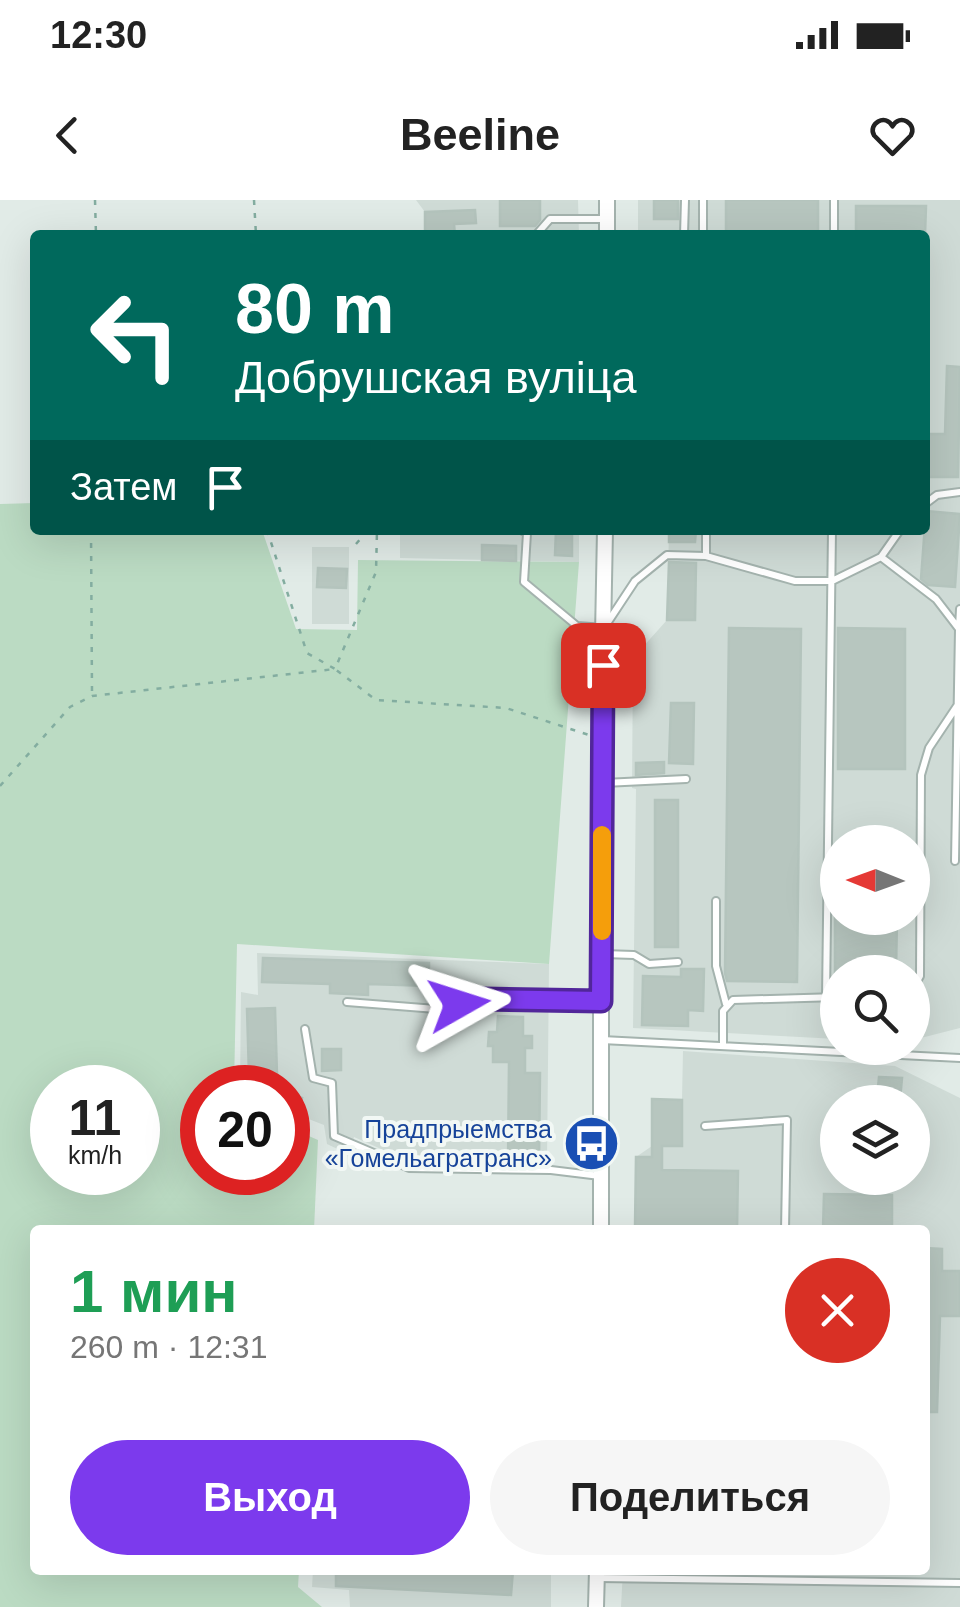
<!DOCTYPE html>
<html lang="ru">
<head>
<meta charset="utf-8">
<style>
	body { margin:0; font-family:Arial,sans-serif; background:#f6f6f6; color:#222; height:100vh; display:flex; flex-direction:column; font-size:38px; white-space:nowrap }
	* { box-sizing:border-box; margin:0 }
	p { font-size:32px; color:#767676 }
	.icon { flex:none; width:55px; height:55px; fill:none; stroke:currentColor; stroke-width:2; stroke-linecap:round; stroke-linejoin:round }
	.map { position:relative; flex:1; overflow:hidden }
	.drawer { position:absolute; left:30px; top:1025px; width:900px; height:350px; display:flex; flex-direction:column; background:#fff; border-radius:10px; box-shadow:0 10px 40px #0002 }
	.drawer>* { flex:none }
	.banner { position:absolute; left:30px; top:30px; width:900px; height:305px; border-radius:10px; box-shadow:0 10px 40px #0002; background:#00695c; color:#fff; overflow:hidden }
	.needle { width:65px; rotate:271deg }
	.controls { position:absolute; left:820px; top:625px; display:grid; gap:20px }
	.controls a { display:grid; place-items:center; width:110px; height:110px; border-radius:50%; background:#fff; box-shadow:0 10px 40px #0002; font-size:50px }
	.speed { position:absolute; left:30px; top:865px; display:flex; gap:20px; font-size:50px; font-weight:700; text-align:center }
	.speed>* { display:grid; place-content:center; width:130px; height:130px; border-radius:50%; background:#fff; box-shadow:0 10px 40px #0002; line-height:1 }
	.speed small { font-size:25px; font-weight:400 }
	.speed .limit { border:15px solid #d22; background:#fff; color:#111 }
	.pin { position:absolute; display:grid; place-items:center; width:85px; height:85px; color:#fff; margin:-42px; border-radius:20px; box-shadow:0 5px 15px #0006 }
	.me { position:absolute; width:110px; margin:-55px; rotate:84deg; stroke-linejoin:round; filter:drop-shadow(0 0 8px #0008) }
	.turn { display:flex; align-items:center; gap:35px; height:210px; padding:0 40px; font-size:45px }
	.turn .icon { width:130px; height:130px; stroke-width:2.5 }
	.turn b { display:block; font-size:70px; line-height:85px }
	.then { display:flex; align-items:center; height:95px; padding:0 40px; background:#0003; gap:20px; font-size:38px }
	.round { display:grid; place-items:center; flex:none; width:105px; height:105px; border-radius:52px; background:#f6f6f6 }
	.headline { display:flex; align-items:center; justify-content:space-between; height:170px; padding:0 40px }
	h1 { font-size:60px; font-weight:700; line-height:75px; color:#1e9e55 }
	.primary-button { display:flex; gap:20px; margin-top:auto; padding:20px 40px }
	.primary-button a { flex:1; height:115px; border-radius:60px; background:#7c3aed; color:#fff; font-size:40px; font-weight:700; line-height:115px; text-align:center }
	.primary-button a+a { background:#f6f6f6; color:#222 }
	.status { display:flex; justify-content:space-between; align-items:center; height:70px; padding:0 50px; background:#fff; direction:ltr }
	.status svg { height:28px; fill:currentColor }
	header { display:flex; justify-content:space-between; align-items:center; height:130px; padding:0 40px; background:#fff; font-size:45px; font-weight:700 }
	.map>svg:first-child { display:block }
</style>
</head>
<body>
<div class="status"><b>12:30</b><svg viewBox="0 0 49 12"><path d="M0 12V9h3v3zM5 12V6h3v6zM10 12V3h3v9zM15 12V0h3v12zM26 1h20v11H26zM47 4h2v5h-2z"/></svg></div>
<header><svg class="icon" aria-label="back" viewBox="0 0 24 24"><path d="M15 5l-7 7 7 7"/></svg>Beeline<svg class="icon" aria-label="heart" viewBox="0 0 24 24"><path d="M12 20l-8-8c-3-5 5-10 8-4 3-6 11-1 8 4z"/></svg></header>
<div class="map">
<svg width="960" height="1407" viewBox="0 0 960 1407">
	<rect width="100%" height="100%" fill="#e1ebe7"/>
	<path fill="#cfdbd6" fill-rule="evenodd" d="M416,0h162l1,35h-154v-23z
		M638,0h322v828l-47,12 -1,-68h-74l-1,67 -204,-11 3,-239 -4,-1 1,-130 34,-38 2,-90h256v-295h-287zM838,642h74v76h-74z
		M400,330h179v32l-179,-4z
		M312,347h37v77h-37z
		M257,753l292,11 -2,198 -141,-2 -52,-23 -4,18 -23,-11 -3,-19 -36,-14v-23h-48l1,-96 17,3z
		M683,851l212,15 65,32v509h-339l2,-37h302v-340h-290l1,-73 16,-11v-47h30zM838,902h74v76h-74z
		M313,1370h238v37h-201l-1,-17 -37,-3z"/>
	<path fill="#bbdbc3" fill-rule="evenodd" d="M35,303v27h227l34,99 61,1 1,-70 221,2 -30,402 -312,-20 -3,143 -32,1v84h86v-45l30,13 -4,90h-279v340h264l-1,17 24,20h-322v-1103zM52,888h86v84h-86z"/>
	<path fill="#b7c6bf" stroke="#b4c4bd" stroke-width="2.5" d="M500,0h40v20l-5,6h-35z
		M654,0h24v19h-24z
		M726,0h92v35h-92z
		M856,6h70l-1,29h-69z
		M475,10l1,13 -22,1 1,11h-30v-23z
		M947,166l13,1 -2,110h-33v-43h20z
		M926,311l34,3 -5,73 -27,-2 -7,-6z
		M556,330h16v26l-17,-1z
		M669,330h27l-1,12h-26z
		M482,345l34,1v15l-34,-1z
		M669,362l27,1 -1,57h-28z
		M318,368l29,1 -1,19 -29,-1z
		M729,428l72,1 -4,353 -70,-1 -2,-8z
		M838,428l67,1v140h-67z
		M671,503h23l-1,61 -24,-1z
		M664,562v11l-28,2v-12z
		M655,600h23v147h-23z
		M835,718h62l-1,54h-61z
		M263,758l166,5v23l-61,-2v11l-38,-2v-9l-68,-2z
		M681,769h23l-1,42 -15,-1v16l-46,-1 1,-49 38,1z
		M275,808l2,66 -28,1 -2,-66z
		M498,816l25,1v19h9v12h-7v25h15l-1,89h-31l1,-100h-16v-16h-5l1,-14h8z
		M322,849h19v21l-19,1z
		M879,877l23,1 -2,22 -23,-2z
		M288,892l14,6 -6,16 -8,-3z
		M652,899l30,1v46h-20v24l76,1 -1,59 -102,-3 1,-70h16z
		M824,994l68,1v35h-69z
		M925,1048l17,1v22h18v45h-20l-3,96h-12z
		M336,1370h177l-2,25 -175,-9z"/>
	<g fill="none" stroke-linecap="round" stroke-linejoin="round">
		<defs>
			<path id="lane" d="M536,35l14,-16h56
				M684,35l1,-35
				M703,35v-35
				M834,35v-35
				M925,304l12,-9 23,-3
				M521,330l6,3 -3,49 53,44 27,2 31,-47 32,-26 39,1 89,25h37l49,-24 19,-27
				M706,356v-26
				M881,357l55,42 23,30 -4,232
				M959,428l1,-19
				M604,583l82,-4
				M716,701v65l10,38
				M603,754l31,1 15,9 29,-2
				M912,790l8,-14 1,-201 8,-27 28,-42
				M826,798l6,-468
				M347,802l89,7 46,-10 118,2
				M305,829l8,49 19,5 2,53 75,32 142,2 49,6
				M602,840l358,18
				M723,846v-35l10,-11 105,-3
				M705,926l82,-6 -2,110
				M598,1378l362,5"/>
			<path id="street" d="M607,35v-35
				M601,1030v-491l4,-209
				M596,1407l1,-37"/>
		</defs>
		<use href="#lane" stroke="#a4b3ae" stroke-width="10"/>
		<use href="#street" stroke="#a4b3ae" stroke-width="18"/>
		<path stroke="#83ada0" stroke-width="2.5" stroke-dasharray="5 8" stroke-linecap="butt" d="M95,0l1,35
			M254,0l2,35
			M91,330l1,163
			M267,330l40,123 28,16 41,-97 1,-42
			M356,344l12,-14
			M0,586l70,-79 22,-11 243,-27 41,31 130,8 83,27"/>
		<use href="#lane" stroke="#fff" stroke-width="6"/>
		<use href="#street" stroke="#fff" stroke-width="14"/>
	</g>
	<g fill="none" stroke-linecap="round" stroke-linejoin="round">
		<defs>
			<path id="route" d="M459,804l23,-5 119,2 2,-336"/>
		</defs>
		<use href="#route" stroke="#51269a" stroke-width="25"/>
		<use href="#route" stroke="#7c3aed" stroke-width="18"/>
		<path stroke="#f59e0b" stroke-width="18" d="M602,731v-96"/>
	</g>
	<defs>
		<symbol id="bus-disc" viewBox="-11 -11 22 22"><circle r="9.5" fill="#1a4fb4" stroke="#f2f8f5"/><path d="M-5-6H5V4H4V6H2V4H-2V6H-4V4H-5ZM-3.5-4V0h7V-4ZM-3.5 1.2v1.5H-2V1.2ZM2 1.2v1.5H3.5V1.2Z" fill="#fff"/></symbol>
	</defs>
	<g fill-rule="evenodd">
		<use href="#bus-disc" x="560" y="912" width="63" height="63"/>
	</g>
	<g text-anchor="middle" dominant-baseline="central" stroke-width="8" stroke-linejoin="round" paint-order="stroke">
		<g font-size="25" fill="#164399" stroke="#f2f8f5" text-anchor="end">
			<text x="552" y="929">Прадпрыемства<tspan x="552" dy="29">«Гомельагратранс»</tspan></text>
		</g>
	</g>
</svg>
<div class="controls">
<a><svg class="needle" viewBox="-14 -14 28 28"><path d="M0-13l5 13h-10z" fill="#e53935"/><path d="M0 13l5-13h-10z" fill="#767676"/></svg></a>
<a><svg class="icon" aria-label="search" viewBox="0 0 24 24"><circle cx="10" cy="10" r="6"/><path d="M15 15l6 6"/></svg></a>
<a><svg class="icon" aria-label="layers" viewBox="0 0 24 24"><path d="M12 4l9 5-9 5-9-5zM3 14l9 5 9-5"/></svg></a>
</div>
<div class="speed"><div>11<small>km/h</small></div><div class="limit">20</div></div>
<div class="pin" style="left:603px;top:465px;background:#d93025"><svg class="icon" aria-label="arrive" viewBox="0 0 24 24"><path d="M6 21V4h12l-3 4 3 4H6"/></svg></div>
<svg class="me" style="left:459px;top:804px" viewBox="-20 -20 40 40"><path d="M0-17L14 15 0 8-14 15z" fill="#7c3aed" stroke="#fff" stroke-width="4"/></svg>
<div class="banner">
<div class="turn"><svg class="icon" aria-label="left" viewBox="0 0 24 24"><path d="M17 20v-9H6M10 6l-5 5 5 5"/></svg><div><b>80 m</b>Добрушская вуліца</div></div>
<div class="then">Затем<svg class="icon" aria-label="arrive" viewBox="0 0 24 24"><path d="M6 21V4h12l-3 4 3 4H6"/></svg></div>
</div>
<section class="drawer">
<div class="headline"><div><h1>1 мин</h1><p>260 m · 12:31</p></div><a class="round" style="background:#d93025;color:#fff"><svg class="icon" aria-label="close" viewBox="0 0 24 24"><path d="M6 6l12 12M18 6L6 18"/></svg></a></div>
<div class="primary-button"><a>Выход</a><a>Поделиться</a></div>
</section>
</div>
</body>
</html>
